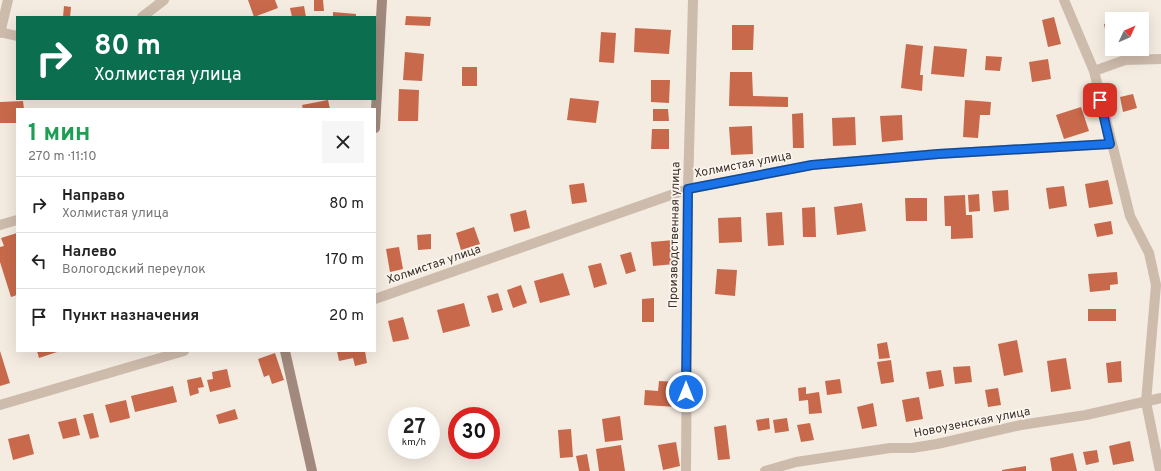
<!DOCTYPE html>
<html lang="ru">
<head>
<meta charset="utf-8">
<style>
	body { margin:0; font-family:Overpass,sans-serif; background:#f6f6f6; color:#222; height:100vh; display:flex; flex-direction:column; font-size:15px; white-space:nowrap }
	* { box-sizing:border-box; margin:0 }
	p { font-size:13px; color:#767676 }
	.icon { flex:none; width:22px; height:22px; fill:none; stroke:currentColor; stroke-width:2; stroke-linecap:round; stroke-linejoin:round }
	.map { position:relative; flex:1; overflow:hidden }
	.details { position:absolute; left:16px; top:108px; width:360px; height:244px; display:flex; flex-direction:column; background:#fff; border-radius:0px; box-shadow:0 4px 16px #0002 }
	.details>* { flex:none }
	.guide { position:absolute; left:16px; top:16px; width:360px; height:84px; border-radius:0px; box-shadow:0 4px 16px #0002; background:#0b6e4f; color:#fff; overflow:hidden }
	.needle { width:26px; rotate:46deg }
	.fabs { position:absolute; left:1105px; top:12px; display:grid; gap:8px }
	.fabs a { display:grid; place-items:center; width:44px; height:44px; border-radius:0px; background:#fff; box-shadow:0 4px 16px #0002; font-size:20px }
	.speed { position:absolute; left:388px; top:407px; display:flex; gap:8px; font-size:20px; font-weight:700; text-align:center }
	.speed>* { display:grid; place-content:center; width:52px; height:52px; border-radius:50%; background:#fff; box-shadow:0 4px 16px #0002; line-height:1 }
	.speed small { font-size:10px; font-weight:400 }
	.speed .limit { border:6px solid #d22; background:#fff; color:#111 }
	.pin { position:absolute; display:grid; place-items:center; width:34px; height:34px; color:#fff; margin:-17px; border-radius:8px; box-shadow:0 2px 6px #0006 }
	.me { position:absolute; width:44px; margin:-22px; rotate:0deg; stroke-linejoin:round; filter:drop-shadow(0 0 3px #0008) }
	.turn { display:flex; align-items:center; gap:14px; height:84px; padding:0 12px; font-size:18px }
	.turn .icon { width:52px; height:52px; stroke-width:2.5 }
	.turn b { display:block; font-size:28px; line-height:34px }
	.round { display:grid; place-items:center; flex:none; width:42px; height:42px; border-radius:0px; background:#f6f6f6 }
	.head { display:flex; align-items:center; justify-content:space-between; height:68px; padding:0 12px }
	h1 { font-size:24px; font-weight:700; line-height:30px; color:#1e9e55 }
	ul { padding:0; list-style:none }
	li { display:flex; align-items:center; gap:12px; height:56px; padding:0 12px; border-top:1px solid #e0e0e0 }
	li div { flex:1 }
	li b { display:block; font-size:15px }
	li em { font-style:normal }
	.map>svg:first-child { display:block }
</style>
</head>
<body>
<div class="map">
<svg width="1161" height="471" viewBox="0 0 1161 471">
	<rect width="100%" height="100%" fill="#f4ebe1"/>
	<path fill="#c8694b" d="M248,0h27l3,8 -24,9z
		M314,0h9l1,11h-10z
		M64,6l7,1 -1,10h-7z
		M304,6l2,11h-14l-2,-9z
		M333,12l23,2v3h-23z
		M1128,13l1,6h-13l-1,-4z
		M406,16l25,1 -1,9 -25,-1z
		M1054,17l7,27 -13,3 -6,-27z
		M1112,22v11l-6,1 -2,-10z
		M732,25h22l-1,25h-21z
		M635,28l36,2 -2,24 -35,-2z
		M601,32l15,1 -2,30 -15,-1z
		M906,44l17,2 -3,29h3l-1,16 -21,-3z
		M934,46l33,3 -3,28 -33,-3z
		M405,52l19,2 -2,27 -19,-1z
		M986,56l16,1 -2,14 -15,-1z
		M1048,59l3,20 -19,3 -3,-20z
		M462,67h15v19h-15z
		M730,72h22l1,24 35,1v10l-59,-1z
		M651,80h19l-1,23 -18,-1z
		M399,89l20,1 -1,31h-20z
		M1133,94l4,14 -14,4 -3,-15z
		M570,98l29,3 -3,22 -29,-3z
		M328,100l2,9h-27l-1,-4z
		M965,100l26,2 -1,13h-10l-2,23 -15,-1z
		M23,101l1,8h-7v14h-17v-21z
		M1081,107l8,24 -25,8 -8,-24z
		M653,109h15l1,12h-16z
		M803,113l1,35h-11l-1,-34z
		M902,115l1,25 -21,2 -2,-26z
		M855,117l1,28 -23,1 -1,-28z
		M752,126l1,28 -22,1 -2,-28z
		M652,129h17v20h-18z
		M1108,180l5,24 -24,4 -4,-24z
		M584,183l3,19 -15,2 -3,-19z
		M1064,186l3,20 -18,3 -3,-21z
		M1008,190l1,20 -15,2 -2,-21z
		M979,194l1,17 -11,1 -1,-17z
		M965,195l1,20h6l1,23 -22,1v-13h-6l-1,-30z
		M905,198h22v23h-21z
		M862,203l4,28 -29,4 -3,-28z
		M815,207l1,30h-13l-1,-29z
		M526,210l4,18 -16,4 -4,-18z
		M782,212l2,33 -16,1 -2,-33z
		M741,217l1,25 -23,1 -1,-25z
		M1111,221l2,13 -16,3 -3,-13z
		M474,227l6,17 -19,6 -5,-17z
		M17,233v62l-6,2 -11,-35v-15l4,-1 -3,-8z
		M431,234v15l-13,1 -1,-15z
		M674,240l1,24 -22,2 -2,-24z
		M399,247l4,22 -13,3 -4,-23z
		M631,252l5,19 -10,3 -6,-19z
		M601,263l6,21 -13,4 -6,-22z
		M717,269l20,1 -2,26 -20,-2z
		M1117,272l1,12 -8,1v5l-20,2 -2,-18z
		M563,273l7,22 -30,8 -6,-22z
		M521,285l6,18 -14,5 -6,-18z
		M498,293l5,17 -11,3 -5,-17z
		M654,298v24h-12v-23z
		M464,303l6,23 -27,7 -6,-23z
		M1088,309h28v12h-28z
		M403,317l6,22 -16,3 -5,-21z
		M1017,340l6,32 -19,4 -6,-32z
		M887,342l3,16 -11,1 -2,-15z
		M0,351l10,32 -10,3z
		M37,351h23l-21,7z
		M337,351h28l2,12 -12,3 -2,-8 -14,3z
		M275,353l9,27 -12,4 -3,-9 -5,2 -6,-18z
		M1066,358l5,31 -20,3 -4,-31z
		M891,360l3,22 -13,2 -4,-22z
		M1121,361l1,21 -14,1 -2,-20z
		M970,366l2,16 -17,2 -2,-17z
		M227,369l4,18 -21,5 -3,-12 6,-1 -1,-7z
		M941,370l3,16 -15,3 -3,-17z
		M201,377l3,10 -6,1 1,5 -9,3 -3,-16z
		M840,379l2,14 -15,2 -2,-14z
		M659,381l19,1 -1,25 -33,-2 1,-15 13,1z
		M173,386l4,16 -42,10 -4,-16z
		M806,387v7l13,-2 3,21 -13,1 -1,-14 -9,1 -1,-13z
		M998,388l3,17 -13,2 -3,-17z
		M919,397l4,22 -17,3 -4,-22z
		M126,400l4,18 -20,5 -5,-18z
		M873,403l4,23 -15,3 -5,-22z
		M235,409l3,10 -19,5 -3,-9z
		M93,413l6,24 -9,2 -7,-24z
		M620,416l3,24 -18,2 -3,-23z
		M76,418l4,17 -17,4 -5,-17z
		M769,418l1,11 -12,2 -2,-11z
		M787,418l2,13 -14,2 -2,-13z
		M810,423l4,17 -13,2 -4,-17z
		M726,425l4,34 -12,1 -4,-33z
		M571,429l2,28 -13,1 -2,-28z
		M29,434l5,20 -21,6 -5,-21z
		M1130,441l4,20 -21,4 -4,-19z
		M676,442l4,24 -17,4 -5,-25z
		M621,445l4,26h-26l-3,-22z
		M470,450h13v3l-12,2z
		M1097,450l2,12 -13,3 -3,-13z
		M1073,453l4,18h-25l-2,-13z
		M587,454l3,17h-11l-3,-15z
		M1026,466v5h-24v-1z"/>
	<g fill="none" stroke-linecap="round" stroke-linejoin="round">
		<path stroke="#cdbbac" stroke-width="10" d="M0,225l17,-5"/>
		<path stroke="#cdbbac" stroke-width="10" d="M1064,0l30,71 36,145 19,37 7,32 -10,117 14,69
			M142,17l22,-17
			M0,32l17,4
			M0,33l8,-33
			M1094,71l31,-11 36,-1
			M375,299l313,-110 124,-24 126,-11 172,-10
			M0,405l184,-54
			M686,471l2,-282 5,-189
			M765,471l31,-9 94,-14h22l25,-4 84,-19 65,-10 75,-17"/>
		<path stroke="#a18a7d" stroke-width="10" d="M375,128l7,-128
			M285,351l27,120"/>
	</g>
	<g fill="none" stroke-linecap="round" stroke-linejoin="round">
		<defs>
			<path id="route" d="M686,392l2,-203 124,-24 126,-11 172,-10 -10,-44"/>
		</defs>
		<use href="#route" stroke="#114b97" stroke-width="10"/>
		<use href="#route" stroke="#1a73e8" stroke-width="7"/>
	</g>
	<g text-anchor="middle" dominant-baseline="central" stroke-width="3.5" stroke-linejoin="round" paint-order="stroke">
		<g font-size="12" fill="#3b302b" stroke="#fbf5ee">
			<text transform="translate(743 165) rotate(-11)">Холмистая улица</text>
			<text transform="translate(675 235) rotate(-89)">Производственная улица</text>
			<text transform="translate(434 265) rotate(-19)">Холмистая улица</text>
			<text transform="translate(972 423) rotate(-11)">Новоузенская улица</text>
		</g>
	</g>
</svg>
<div class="fabs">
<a><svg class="needle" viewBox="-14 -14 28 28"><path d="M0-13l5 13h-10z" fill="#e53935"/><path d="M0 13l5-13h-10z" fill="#767676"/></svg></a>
</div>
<div class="speed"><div>27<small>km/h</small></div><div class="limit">30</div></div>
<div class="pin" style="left:1100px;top:100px;background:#d93025"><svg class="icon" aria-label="arrive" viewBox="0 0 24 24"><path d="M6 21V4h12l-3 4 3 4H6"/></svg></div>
<svg class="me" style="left:686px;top:392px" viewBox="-20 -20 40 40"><circle r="17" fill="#1a73e8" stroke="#fff" stroke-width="3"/><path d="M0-11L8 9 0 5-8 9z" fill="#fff"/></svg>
<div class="guide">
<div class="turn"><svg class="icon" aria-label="right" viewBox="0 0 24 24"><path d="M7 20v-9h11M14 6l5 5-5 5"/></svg><div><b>80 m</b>Холмистая улица</div></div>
</div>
<section class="details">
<div class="head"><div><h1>1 мин</h1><p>270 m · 11:10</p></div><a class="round"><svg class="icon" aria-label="close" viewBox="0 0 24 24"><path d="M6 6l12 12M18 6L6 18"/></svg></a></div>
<ul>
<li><svg class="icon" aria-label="right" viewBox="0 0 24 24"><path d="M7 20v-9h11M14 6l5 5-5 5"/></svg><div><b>Направо</b><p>Холмистая улица</p></div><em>80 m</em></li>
<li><svg class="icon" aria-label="left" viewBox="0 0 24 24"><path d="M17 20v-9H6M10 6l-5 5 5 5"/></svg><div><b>Налево</b><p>Вологодский переулок</p></div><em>170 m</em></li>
<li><svg class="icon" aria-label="arrive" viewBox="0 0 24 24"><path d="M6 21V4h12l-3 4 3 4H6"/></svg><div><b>Пункт назначения</b></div><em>20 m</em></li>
</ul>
</section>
</div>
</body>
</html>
